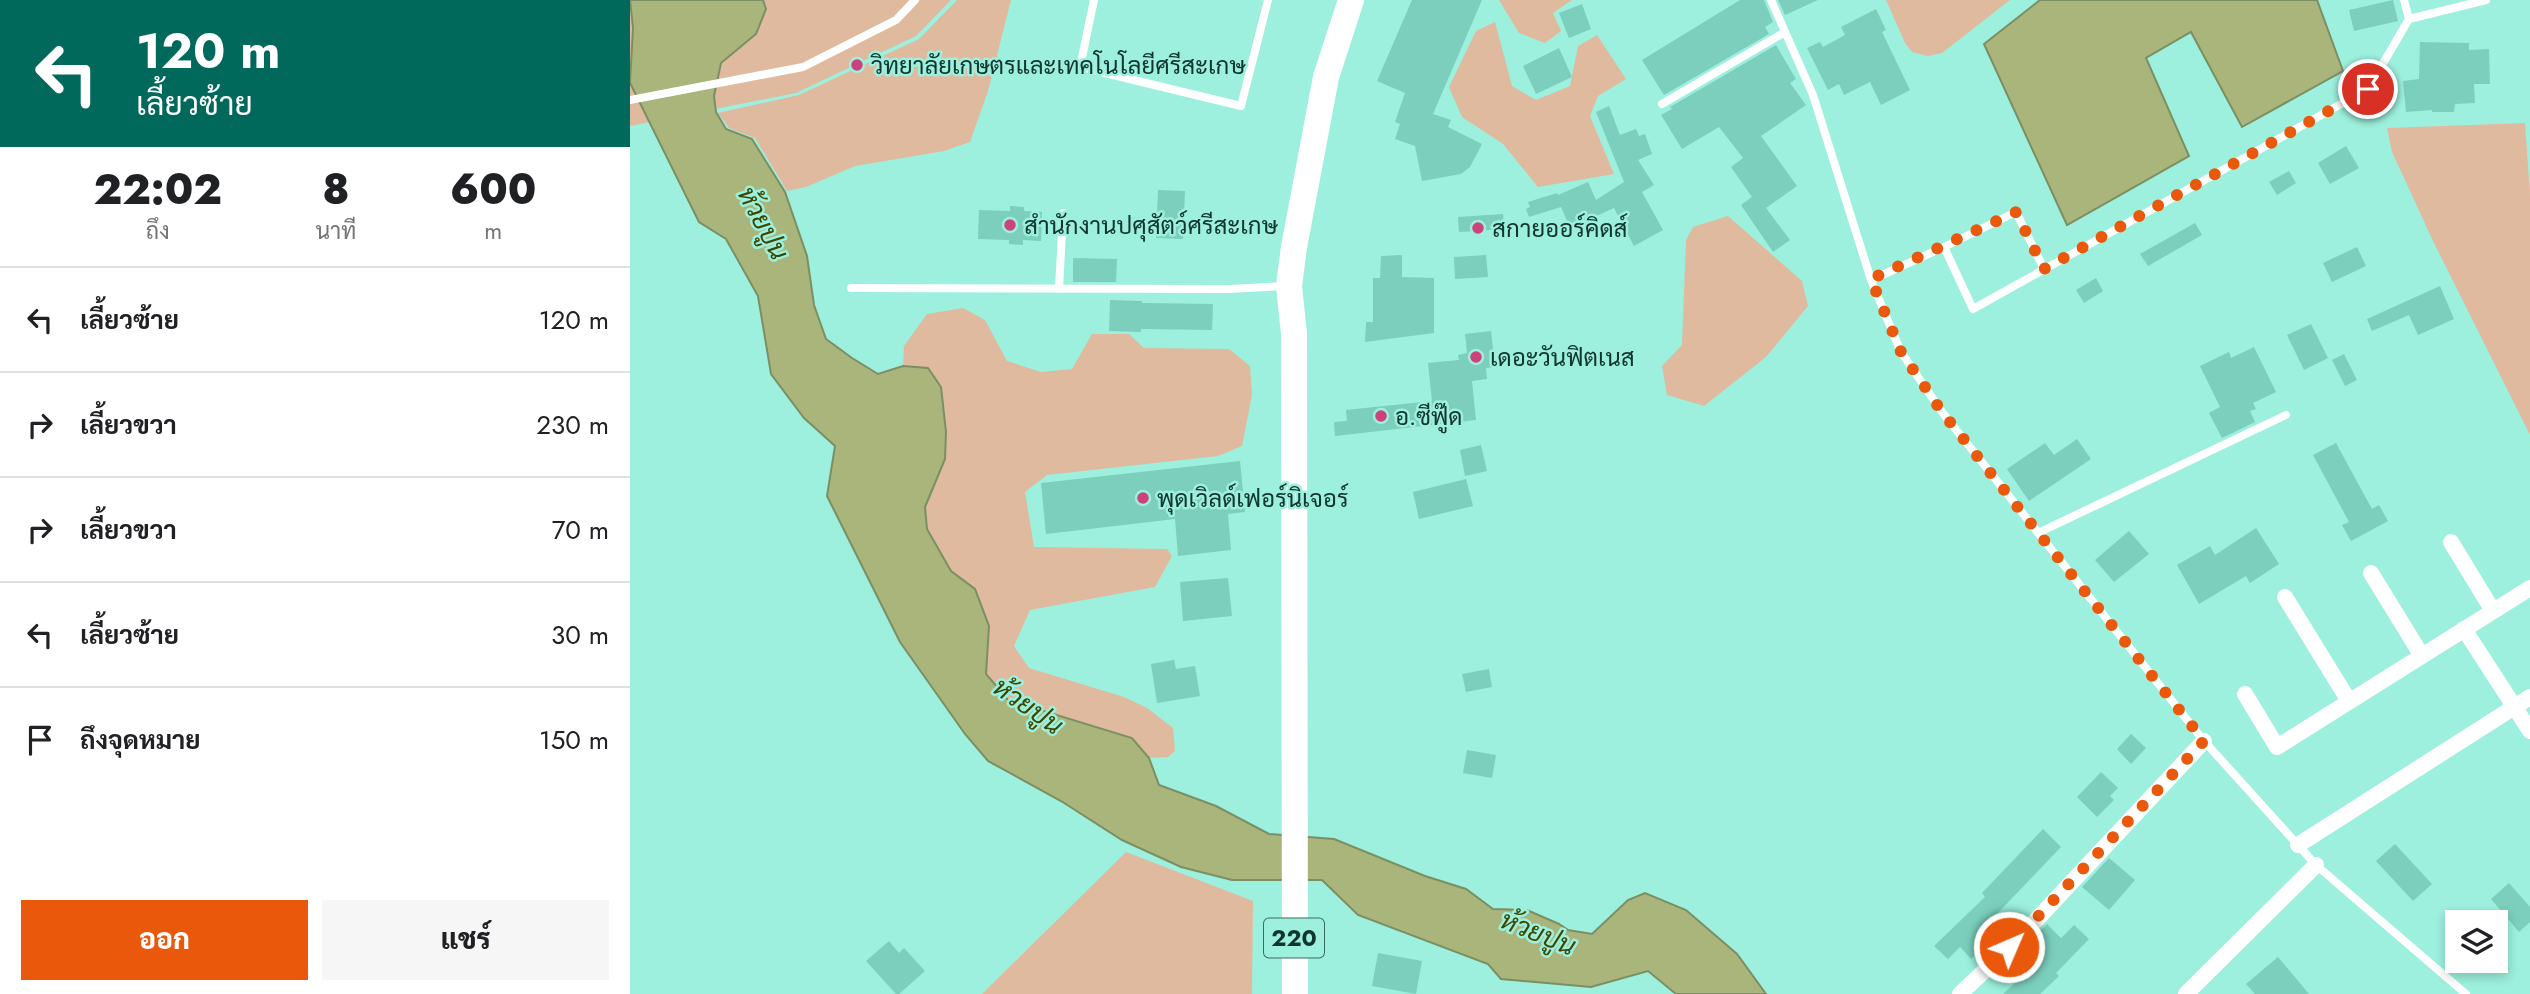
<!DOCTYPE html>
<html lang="th">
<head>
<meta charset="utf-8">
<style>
	body { margin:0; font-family:Jost,Sarabun,sans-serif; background:#f6f6f6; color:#202124; height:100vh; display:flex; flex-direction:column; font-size:26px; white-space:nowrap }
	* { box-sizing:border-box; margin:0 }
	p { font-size:23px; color:#757577 }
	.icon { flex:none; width:38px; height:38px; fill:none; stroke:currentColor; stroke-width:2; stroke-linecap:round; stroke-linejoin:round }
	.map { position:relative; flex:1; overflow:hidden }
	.drawer { display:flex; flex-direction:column; background:#fff; width:630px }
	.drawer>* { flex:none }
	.hud { background:#00695c; color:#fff; overflow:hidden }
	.fabs { position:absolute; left:1815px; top:910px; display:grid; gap:14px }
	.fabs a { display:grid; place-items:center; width:63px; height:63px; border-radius:0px; background:#fff; box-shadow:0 4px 10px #0003; font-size:35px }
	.pin { position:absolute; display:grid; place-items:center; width:60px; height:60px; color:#fff; margin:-30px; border:4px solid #fff; border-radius:50%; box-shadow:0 2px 7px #0007 }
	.me { position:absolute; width:77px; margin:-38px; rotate:45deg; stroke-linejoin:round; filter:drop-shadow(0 0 5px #0008) }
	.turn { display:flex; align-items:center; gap:24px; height:147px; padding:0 21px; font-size:32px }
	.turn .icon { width:91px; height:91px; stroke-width:2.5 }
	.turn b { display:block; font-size:49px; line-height:60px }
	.eta { display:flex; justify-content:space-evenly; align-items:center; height:119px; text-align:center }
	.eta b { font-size:42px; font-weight:800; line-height:49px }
	.primary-button { display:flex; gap:14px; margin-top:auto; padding:14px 21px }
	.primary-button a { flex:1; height:80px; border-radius:0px; background:#ea580c; color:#fff; font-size:28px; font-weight:800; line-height:80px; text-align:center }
	.primary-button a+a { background:#f6f6f6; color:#202124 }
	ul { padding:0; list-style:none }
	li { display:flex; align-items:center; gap:21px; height:105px; padding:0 21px; border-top:2px solid #e0e0e0 }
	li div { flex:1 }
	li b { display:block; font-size:26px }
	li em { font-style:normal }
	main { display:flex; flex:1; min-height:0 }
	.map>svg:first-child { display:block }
</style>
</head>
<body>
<main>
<section class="drawer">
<div class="hud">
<div class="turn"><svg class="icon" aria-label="left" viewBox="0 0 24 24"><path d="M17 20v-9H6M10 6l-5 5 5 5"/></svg><div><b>120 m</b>เลี้ยวซ้าย</div></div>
</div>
<div class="eta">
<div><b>22:02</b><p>ถึง</p></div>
<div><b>8</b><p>นาที</p></div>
<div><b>600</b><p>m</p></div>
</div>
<ul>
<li><svg class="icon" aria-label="left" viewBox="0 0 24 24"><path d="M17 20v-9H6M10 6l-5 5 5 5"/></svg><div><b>เลี้ยวซ้าย</b></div><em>120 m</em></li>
<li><svg class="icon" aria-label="right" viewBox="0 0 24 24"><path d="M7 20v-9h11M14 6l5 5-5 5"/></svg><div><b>เลี้ยวขวา</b></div><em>230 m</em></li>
<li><svg class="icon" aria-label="right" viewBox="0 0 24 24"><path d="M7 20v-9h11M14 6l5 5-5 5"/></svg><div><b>เลี้ยวขวา</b></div><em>70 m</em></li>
<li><svg class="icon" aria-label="left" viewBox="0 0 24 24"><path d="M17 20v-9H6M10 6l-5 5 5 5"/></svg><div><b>เลี้ยวซ้าย</b></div><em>30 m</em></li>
<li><svg class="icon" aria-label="arrive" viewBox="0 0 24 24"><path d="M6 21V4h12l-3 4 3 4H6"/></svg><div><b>ถึงจุดหมาย</b></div><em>150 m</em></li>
</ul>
<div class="primary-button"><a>ออก</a><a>แชร์</a></div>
</section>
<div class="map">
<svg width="1900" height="994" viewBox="0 0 1900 994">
	<rect width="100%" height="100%" fill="#9cf0dd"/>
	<path fill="#e0ba9e" d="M0,0h321l-35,36 -120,57 -166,33z
		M327,0h54l-23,91 -18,51 -26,9 -89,15 -49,21 -19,4 -32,-53 -26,-10 -11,-15 81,-18 120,-56z
		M869,0h73l-19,13 8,18 -16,12 -26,-10z
		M1256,0h124l-68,53 -14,3 -16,-4 -7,-9z
		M865,22l17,64 24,14 34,-14 8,-40 19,-11 29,44 -28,17 -8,20 24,58 -76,13 -35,-43 -41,-27 -13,-30 27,-56z
		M1895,123l5,71v241l-97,-194 -41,-89 -5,-24z
		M1098,216l74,65 6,25 -42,51 -62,49 -37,-11 -5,-29 20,-21 4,-105 7,-13z
		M333,308l22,12 22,41 34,11 31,-3 20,-35h37l15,14 85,1 21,17 2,29 -10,51 -24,10 -171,19 -22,17 9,55 133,2 5,7 -17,31 -125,23 -16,36 15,22 95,29 23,11 26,20 2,23 -7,6 -19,1 -17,-20 -124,-38 -22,-26 3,-48 -14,-37 -24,-18 -24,-42 -2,-22 20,-48 -17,-91 -25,-2 1,-20 23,-32z
		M496,852l127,49 -1,93h-270z"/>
	<path fill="#a9b57b" stroke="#7b8f64" stroke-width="2" d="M0,0h133l3,9 -10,25 -35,29 -7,33 2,16 10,17 26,10 33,53 22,64 7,49 12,34 26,19 26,16 25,-8 25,2 13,19 5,45 -1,27 -20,48 2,22 24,42 24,18 14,37 -3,48 22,26 124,38 17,20 10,27 57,21 53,28 65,5 91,37 41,13 27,20 34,1 32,14 9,6 24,4 36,-34 17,-7 41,17 51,44 29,40h-90l-28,-23 -57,16 -90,-8 -13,-15 -130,-49 -36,-35h-90l-51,-13 -59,-27 -61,-39 -73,-40 -23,-27 -65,-92 -73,-146 8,-50 -31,-28 -33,-44 -13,-78 -32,-57 -27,-17 -69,-139 3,-55z
		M1410,0h277l26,71 -101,56 -51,-95 -45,26 43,98 -122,69 -83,-181z"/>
	<path fill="#7bcfbc" d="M782,0h70l-49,114 18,6 -3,7 34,17 -12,23 -9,7 -39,7 -7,-35 -20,-7 5,-15 -5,-2 10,-29 -28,-12z
		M1110,0h24l9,22 -8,5 4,7 -105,61 -22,-35z
		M1148,0h40l-33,15z
		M1763,0l5,21 -44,10 -5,-21z
		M952,4l9,25 -22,9 -10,-25z
		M1246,9l10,21 -4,2 28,58 -29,15 -11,-23 -26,13 -5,-11 -11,6 -21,-42 13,-6 3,5 22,-12 -4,-8z
		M1790,42l49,1v7l20,-1 1,35h-16l1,19 -20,1 -1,8h-22v-2l-26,2 -3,-31 16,-2z
		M1146,45l20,34 -6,4 16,22 -45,31 36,50 -31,22 24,32 -17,12 -32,-47 11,-8 -21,-30 12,-9 -24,-31 -37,22 -21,-34 11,-6 -2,-2z
		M929,48l13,29 -36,17 -13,-28z
		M979,106l11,29 16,-6 3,7 6,-2 7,20 -14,6 16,25 -12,7 21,38 -29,16 -20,-38 -44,20 -9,-21 -32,10 -3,-8 4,-2 -2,-5 29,-9 1,2 30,-13 8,18 28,-18 -28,-70z
		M1716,146l13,22 -29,16 -12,-21z
		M1659,171l7,12 -19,12 -8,-13z
		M528,190l27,1 -2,48 -27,-1z
		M380,206l14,1v4l18,1 -1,29 -18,-1v5l-14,-1v-4l-31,-1 1,-29 31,1z
		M873,214l1,15 -45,3 -1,-15z
		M1565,223l7,12 -54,31 -8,-12z
		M1727,247l9,19 -34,16 -9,-19z
		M772,255v22l32,1v55l-69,9 1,-20h7v-44h7l1,-22z
		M856,255l2,22 -33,2 -1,-22z
		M443,258l44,1 -1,23h-43z
		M1466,278l7,13 -19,12 -8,-13z
		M1810,286l14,33 -36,16 -9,-20 -37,16 -5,-12z
		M480,300l32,1v2l71,1 -1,26 -71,-1v3l-32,-1z
		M1681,324l17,34 -24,12 -17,-35z
		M861,331l4,36 -9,1 1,11 -15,2 4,39 -141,16 -1,-14 13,-1 -1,-11 86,-9 -4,-38 31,-3 -1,-5 9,-2 -2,-19z
		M1624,347l22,45 -23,11 3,6 -6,2 5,11 -33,16 -13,-25 11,-6 -20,-41 29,-14 2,6z
		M1714,354l13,26 -12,6 -13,-26z
		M1447,439l14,20 -62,42 -22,-32 38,-26 9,12z
		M1706,443l36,66 7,-4 9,16 -37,20 -9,-16 7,-3 -36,-67z
		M851,445l6,26 -22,5 -5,-26z
		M610,461l5,51 -17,2 3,36 -53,6 -3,-37 -129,15 -5,-51z
		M836,479l7,27 -54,13 -6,-27z
		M1626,528l23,36 -29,19 -4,-7 -47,28 -22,-39 33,-19 5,9z
		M1499,531l20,23 -35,28 -19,-22z
		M598,578l4,38 -49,5 -3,-39z
		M544,660l2,9 19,-3 5,30 -43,7 -6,-39z
		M859,669l3,18 -26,5 -4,-18z
		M1501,734l15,14 -15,16 -14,-15z
		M837,750l29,5 -4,23 -29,-5z
		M1471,772l17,16 -8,8 4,4 -17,17 -20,-20z
		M1413,829l18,18 -67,70 10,10 -33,32 -11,-12 -12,12 -14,-13 51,-49 -3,-4z
		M1765,844l37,40 -19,17 -37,-40z
		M1479,858l26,22 -26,30 -27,-23z
		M1879,883l21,24v15l-11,10 -28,-33z
		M1417,924l14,14 13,-13 15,14 -33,34 3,3 -19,18h-37l22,-20 -14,-14z
		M259,941l10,12 5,-5 21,23 -26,23h-3l-30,-33z
		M748,953l44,8 -6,33 -44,-8z
		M1648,957l31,37h-54l-9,-10z"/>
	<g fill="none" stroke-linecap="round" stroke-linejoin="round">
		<path stroke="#fff" stroke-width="8" d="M464,0l-14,67 161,39 27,-106
			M1141,0l42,95 58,185 30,72 41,60 262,329 112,124 150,129
			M1779,19l77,-19
			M0,100l173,-33 93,-47 19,-20
			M1032,104l123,-72
			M1414,269l-28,-57 -72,35 29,62 395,-220 41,-70 -5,-19
			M1241,280l73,-33
			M221,288l378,1 57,-3
			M429,289l4,-76
			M1408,533l248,-118"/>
		<path stroke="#fff" stroke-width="16" d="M1821,542l42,69
			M1741,573l51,83
			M1655,597l64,104
			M1834,629l66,102
			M1615,694l32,53 253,-159
			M1668,845l232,-148
			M1330,994l65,-62 179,-191
			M1556,994l130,-129"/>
		<path stroke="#fff" stroke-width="26" d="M665,994l-1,-660 -5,-48 5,-39 32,-170 25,-77"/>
	</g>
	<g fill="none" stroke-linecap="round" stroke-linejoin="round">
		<path stroke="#ea580c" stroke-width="12" stroke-dasharray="0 21.6" d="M1379,947l195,-206 -262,-329 -41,-60 -30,-73 145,-67 28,57 324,-180"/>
	</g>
	<g fill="#cb427c" stroke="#9cf0dd" stroke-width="2.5">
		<circle cx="227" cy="65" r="7"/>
		<circle cx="380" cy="225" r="7"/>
		<circle cx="848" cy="228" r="7"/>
		<circle cx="846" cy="357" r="7"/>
		<circle cx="751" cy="416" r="7"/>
		<circle cx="513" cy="498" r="7"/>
	</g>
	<g text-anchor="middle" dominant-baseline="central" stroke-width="5" stroke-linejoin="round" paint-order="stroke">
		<rect fill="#9cf0dd" stroke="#3a6d62" stroke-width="2" x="634" y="918.5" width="60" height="39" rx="5"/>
		<g font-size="23" font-weight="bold" fill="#10352e">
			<text x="664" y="938">220</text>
		</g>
		<g font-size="24" fill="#10352e" stroke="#9cf0dd" text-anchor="start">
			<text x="241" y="65">วิทยาลัยเกษตรและเทคโนโลยีศรีสะเกษ</text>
			<text x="394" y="225">สำนักงานปศุสัตว์ศรีสะเกษ</text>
			<text x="862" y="228">สกายออร์คิดส์</text>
			<text x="860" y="357">เดอะวันฟิตเนส</text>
			<text x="765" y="416">อ.ซีฟู๊ด</text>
			<text x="527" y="498">พุดเวิลด์เฟอร์นิเจอร์</text>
		</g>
		<g font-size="26" font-style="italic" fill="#3c4600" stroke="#9cf0dd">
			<text transform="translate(133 223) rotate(62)">ห้วยปูน</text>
			<text transform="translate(398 706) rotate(35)">ห้วยปูน</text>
			<text transform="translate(908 933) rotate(22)">ห้วยปูน</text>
		</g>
	</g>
</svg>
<div class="fabs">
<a><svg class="icon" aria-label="layers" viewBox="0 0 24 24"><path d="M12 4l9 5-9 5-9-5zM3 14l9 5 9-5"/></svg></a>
</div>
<div class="pin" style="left:1738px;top:89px;background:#d93025"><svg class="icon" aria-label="arrive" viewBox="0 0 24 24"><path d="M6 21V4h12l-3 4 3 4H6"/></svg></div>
<svg class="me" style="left:1379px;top:947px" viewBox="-20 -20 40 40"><circle r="17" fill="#ea580c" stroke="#fff" stroke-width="3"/><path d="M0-11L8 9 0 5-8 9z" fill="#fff"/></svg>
</div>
</main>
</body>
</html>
